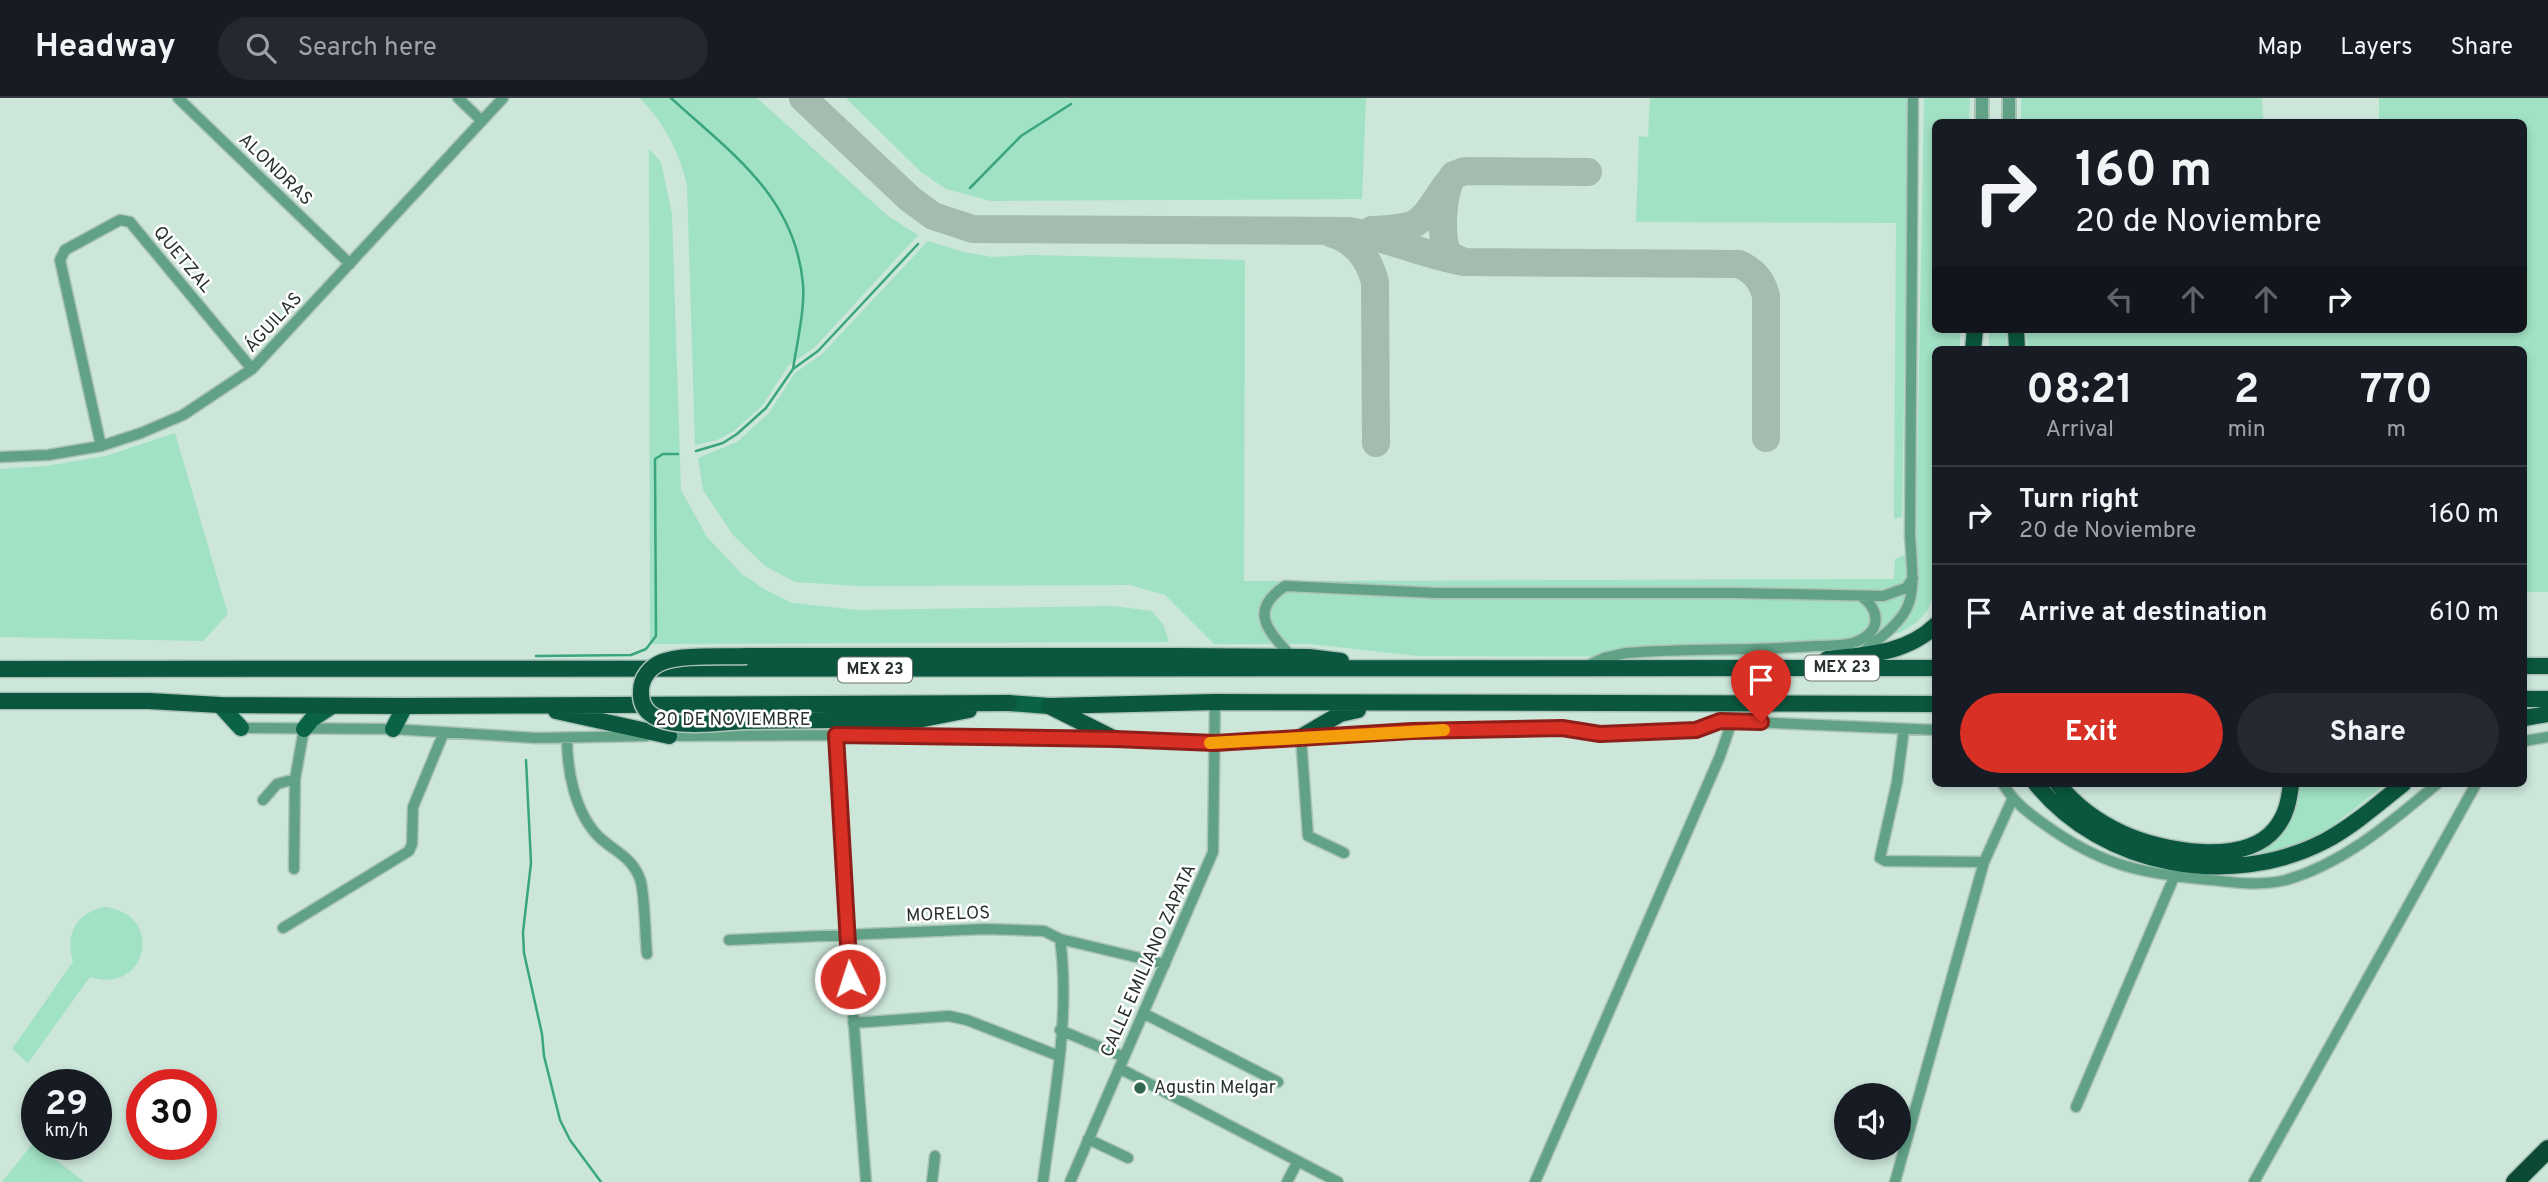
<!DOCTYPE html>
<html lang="en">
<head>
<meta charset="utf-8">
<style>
	body { margin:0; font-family:Overpass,sans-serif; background:#242831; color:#f1f3f6; height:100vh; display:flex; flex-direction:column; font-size:26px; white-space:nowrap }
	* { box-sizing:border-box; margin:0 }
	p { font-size:23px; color:#9ea1a6 }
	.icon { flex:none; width:38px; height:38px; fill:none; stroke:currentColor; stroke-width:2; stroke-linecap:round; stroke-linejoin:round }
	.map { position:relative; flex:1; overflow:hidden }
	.drawer { position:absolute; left:1932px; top:248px; width:595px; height:441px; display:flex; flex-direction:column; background:#171b24; border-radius:10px; box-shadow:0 4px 10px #0003 }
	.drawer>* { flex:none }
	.hud { position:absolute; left:1932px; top:21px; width:595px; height:214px; border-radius:10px; box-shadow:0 4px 10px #0003; background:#171b24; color:#f1f3f6; overflow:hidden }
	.tools { position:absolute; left:1834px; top:985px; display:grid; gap:14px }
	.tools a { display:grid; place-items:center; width:77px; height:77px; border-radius:50%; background:#171b24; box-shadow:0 4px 10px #0003; font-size:35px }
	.speed { position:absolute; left:21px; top:971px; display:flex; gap:14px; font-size:35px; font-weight:700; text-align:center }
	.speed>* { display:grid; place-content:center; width:91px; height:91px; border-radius:50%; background:#171b24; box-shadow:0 4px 10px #0003; line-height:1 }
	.speed small { font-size:18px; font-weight:400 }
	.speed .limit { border:10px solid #d22; background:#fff; color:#111 }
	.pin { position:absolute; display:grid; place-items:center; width:60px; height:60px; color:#fff; margin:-72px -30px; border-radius:50% 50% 50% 0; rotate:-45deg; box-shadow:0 0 7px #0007 }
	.pin .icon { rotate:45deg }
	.me { position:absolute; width:77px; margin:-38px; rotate:356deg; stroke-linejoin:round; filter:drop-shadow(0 0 5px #0008) }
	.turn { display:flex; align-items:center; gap:24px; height:147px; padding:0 28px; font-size:32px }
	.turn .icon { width:91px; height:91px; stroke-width:2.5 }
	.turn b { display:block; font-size:49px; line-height:60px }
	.lanes { display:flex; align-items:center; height:66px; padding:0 28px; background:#0003; justify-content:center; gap:35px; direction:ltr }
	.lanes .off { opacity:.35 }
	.eta { display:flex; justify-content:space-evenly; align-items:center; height:119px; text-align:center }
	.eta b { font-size:42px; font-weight:700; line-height:49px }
	.button { display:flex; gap:14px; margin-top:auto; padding:14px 28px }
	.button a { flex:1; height:80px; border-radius:42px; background:#d93025; color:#fff; font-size:28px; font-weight:700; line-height:80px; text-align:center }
	.button a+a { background:#242831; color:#f1f3f6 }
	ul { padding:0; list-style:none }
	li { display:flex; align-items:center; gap:21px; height:98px; padding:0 28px; border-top:2px solid #363941 }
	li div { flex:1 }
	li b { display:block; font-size:26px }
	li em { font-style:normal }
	header { display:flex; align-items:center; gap:42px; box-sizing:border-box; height:98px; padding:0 35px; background:#171b24; border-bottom:2px solid #363941 }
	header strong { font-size:33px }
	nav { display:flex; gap:38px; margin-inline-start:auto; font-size:24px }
	.search { width:490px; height:63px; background:#242831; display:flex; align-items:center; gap:18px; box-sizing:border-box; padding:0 24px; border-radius:38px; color:#9ea1a6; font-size:26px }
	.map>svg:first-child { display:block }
</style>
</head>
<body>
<header>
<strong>Headway</strong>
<div class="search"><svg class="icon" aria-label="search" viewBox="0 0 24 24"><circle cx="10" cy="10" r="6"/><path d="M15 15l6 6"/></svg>Search here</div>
<nav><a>Map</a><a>Layers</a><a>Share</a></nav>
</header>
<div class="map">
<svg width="2548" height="1084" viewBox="0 0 2548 1084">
	<rect width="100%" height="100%" fill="#cce6da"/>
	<path fill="#a1e1c4" d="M640,0h117l131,118 30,19 -103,112 -27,19 -26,40 -28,25 -17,9 -22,5 -8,-260c-8,-34 -23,-62 -47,-87z
		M846,0h520l-4,101 -371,2 -45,-12 -25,-17z
		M1650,0h259l-7,419 -8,2 2,-296 -260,-1 3,-86 9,1z
		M1924,0h46l-1,24h-33v207h25l-2,21h-23l-2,245 -7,16 -11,12 -15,9 -71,19 -82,6 -330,-1 -108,-12h-96l-49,-49 -35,-10 -272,1 -63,-4 -30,-16 -32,-31 -30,-45 -5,-32 39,-16 32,-29 26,-40 26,-18 107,-114 36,11 28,5 38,-2 215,5 -1,321 650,-2 1,-20c13,-4 19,-11 21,-24z
		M2021,0h241l1,24h-242z
		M2379,0h169v494h-24v-242h-496l-2,-21h498v-207h-145z
		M649,51l12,13 11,52 9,276 26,47 36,38 23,15 26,13 67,7 255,-4 38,5 12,15 5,16 -519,2z
		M1989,231h18l-1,21h-17z
		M175,335l53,181 -25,27 -203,-4v-168l46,-3 60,-10z
		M2296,686h90l-59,46 -31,14 -37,12z
		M105,809c61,7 42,89 -15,70l-62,86 -16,-14 61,-87c-8,-28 3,-49 32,-55z
		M33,1045l52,39h-83z"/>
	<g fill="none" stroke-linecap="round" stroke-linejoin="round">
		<path stroke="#3aa67f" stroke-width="2.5" d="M671,0c60,55 124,98 132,186 2,25 -6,59 -10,85
			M970,90l51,-52 50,-32
			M696,353l27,-8 14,-9 29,-26 27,-39 25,-18 100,-107
			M536,558l95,-1 15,-6 10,-13 -1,-177 8,-5h15
			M526,662l5,103 -8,69 1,21 18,81 2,22 16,64 10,20 31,42"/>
		<path stroke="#a5bbb0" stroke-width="28" d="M803,0l107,101 23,17 40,13 376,2c39,7 75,24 115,31l275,2c15,7 23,16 27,32v142
			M1372,132c51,-2 47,-6 75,-46
			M1330,135c25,7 39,25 45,49l1,161
			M1464,164l-15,-7c-10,-13 -7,-68 5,-80l11,-4 123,1"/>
		<defs>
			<path id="minor" d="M178,0l172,166
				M458,0l24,23
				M101,348l-41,-186 5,-10 55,-30 10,2 122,147
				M0,359l48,-2 53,-9 40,-13 42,-18 69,-46 251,-271
				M1861,555c56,-43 54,-47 49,-117l3,-438
				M1292,559c-23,-25 -45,-46 -7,-71l152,7h299l147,3 23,-8 7,-10
				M1589,567l15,-7 22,-5c63,-5 126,-2 189,-7 13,-1 31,1 43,-5 24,-11 22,-31 3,-45
				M241,630l152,1 143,9 110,-2
				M1904,631l-7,53 -17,76 5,3 99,1
				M837,637l10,200 19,247
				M665,638l172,-1 278,4 100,4 197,-12 150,-3 38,6 96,-4 15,-7 17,-2 208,9
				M1301,639l7,99 36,17
				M567,640c0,33 8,75 32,99 16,15 32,19 41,42 5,13 5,58 7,75
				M2524,643l24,-4
				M2003,686c11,18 24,28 41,40 58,42 99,50 168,56 25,3 49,6 74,0 59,-17 105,-58 151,-96
				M263,702l14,-16 18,-5
				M294,771l1,-90 9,-50
				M283,830l126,-77 3,-7 1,-37 31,-75
				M729,842l256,-11 59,2 16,8 105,25
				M1143,915l135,69
				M853,925l96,-7 18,4 92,36
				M1060,932l64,27
				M1119,970l219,114
				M2076,1009l98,-230
				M1088,1041l40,19
				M932,1084l3,-26
				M1043,1084c10,-78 28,-165 17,-243
				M1070,1084l143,-330 2,-150
				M1287,1084l11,-21
				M1535,1084l185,-426 12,-35
				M1895,1084l89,-320 28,-62
				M2254,1084l222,-398"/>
			<path id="tertiary" d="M1982,24v-24
				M2009,24v-24"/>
			<path id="primary" d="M1009,605l40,3
				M220,607l21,23
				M304,631l8,-10 20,-13
				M393,631l12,-23"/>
			<path id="trunk" d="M2016,231l1,21
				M1973,252l2,-21
				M747,558h432l130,1 32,4
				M1827,561c39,-4 79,-5 109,-34
				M2524,568h24
				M0,571l1936,-1
				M2524,601h24
				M0,603h149l71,4 185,1 604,-3
				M1049,608l166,-4 721,2
				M1051,609l64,32
				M556,613l113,25
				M2524,620l24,-4
				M745,623l178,-2 46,-9
				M1301,639l39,-23 18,-4
				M2036,686c68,83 194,106 289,57 28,-15 53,-37 78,-57
				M2058,686c17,21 40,38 64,49 38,18 122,34 153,-4 11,-13 14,-28 16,-45"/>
			<path id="motorway" d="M2515,1084l33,-33"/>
		</defs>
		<use href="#minor" stroke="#abc2b7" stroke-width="13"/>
		<use href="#tertiary" stroke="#abc2b7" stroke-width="16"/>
		<use href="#primary" stroke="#abc2b7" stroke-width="19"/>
		<use href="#trunk" stroke="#abc2b7" stroke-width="19"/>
		<use href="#motorway" stroke="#abc2b7" stroke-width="21"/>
		<use href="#minor" stroke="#61a286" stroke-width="10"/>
		<use href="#tertiary" stroke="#61a286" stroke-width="12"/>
		<use href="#primary" stroke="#0a6347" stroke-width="16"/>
		<use href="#trunk" stroke="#0a563e" stroke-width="16"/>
		<use href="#motorway" stroke="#0b4935" stroke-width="18"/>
		<defs>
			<path id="trunk-bridge" d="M745,623c-27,1 -107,16 -104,-30 0,-13 9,-24 21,-29 19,-8 63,-5 85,-6"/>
		</defs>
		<use href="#trunk-bridge" stroke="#abc2b7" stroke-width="19" stroke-linecap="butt"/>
		<use href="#trunk-bridge" stroke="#0a563e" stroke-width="16"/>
	</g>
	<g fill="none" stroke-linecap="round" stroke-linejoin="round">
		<defs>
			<path id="route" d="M850,881l-14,-244 279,4 100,4 197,-12 150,-3 38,6 96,-4 24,-9 41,1"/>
		</defs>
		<use href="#route" stroke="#8d1f18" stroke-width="18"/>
		<use href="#route" stroke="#d93025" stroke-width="12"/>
		<path stroke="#f59e0b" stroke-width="12" d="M1210,645l234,-13"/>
	</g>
	<circle fill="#2f6952" stroke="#fff" stroke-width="2.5" cx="1140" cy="990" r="7"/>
	<g text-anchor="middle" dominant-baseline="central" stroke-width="5" stroke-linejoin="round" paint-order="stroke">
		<g fill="#fff" stroke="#68706c" stroke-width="2">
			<rect x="1805" y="557.5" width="74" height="25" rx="5"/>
			<rect x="838" y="559.5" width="74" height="25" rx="5"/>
		</g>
		<g font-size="16" font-weight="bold" fill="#28322d">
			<text x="1842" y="570">MEX 23</text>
			<text x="875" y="572">MEX 23</text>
		</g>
		<g font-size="18" fill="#28322d" stroke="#fff">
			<text transform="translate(275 72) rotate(44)">ALONDRAS</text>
			<text transform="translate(182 162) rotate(50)">QUETZAL</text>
			<text transform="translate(274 225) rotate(-47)">ÁGUILAS</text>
			<text x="733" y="622">20 DE NOVIEMBRE</text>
			<text transform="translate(948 817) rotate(-2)">MORELOS</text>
			<text transform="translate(1149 863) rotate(-66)">CALLE EMILIANO ZAPATA</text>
		</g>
		<g font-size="18" fill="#28322d" stroke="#fff" text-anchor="start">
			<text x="1154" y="990">Agustin Melgar</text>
		</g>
	</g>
</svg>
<div class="tools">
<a><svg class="icon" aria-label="sound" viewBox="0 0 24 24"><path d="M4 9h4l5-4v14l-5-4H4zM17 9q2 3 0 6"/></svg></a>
</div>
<div class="speed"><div>29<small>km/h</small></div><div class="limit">30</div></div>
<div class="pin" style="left:1761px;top:624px;background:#d93025"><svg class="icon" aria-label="arrive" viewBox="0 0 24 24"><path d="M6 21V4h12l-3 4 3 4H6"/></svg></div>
<svg class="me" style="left:850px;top:881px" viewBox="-20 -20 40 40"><circle r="17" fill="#d93025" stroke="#fff" stroke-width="3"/><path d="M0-11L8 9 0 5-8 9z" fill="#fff"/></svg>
<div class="hud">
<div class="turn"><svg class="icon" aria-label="right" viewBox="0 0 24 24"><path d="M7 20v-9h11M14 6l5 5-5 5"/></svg><div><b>160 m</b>20 de Noviembre</div></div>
<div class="lanes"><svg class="icon off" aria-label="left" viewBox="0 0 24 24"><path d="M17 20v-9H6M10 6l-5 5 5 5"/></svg><svg class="icon off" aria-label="ahead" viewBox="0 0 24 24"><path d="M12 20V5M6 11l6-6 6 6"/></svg><svg class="icon off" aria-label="ahead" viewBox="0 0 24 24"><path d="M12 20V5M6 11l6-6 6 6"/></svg><svg class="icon" aria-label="right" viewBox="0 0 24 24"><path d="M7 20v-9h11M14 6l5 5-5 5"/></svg></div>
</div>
<section class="drawer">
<div class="eta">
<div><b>08:21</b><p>Arrival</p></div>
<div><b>2</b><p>min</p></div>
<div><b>770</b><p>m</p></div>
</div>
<ul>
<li><svg class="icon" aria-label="right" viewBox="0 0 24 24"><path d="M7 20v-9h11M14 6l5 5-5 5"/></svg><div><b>Turn right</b><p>20 de Noviembre</p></div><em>160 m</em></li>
<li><svg class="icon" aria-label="arrive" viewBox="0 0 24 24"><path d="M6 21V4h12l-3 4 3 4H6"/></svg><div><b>Arrive at destination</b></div><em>610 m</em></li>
</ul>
<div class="button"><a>Exit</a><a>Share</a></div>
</section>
</div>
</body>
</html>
